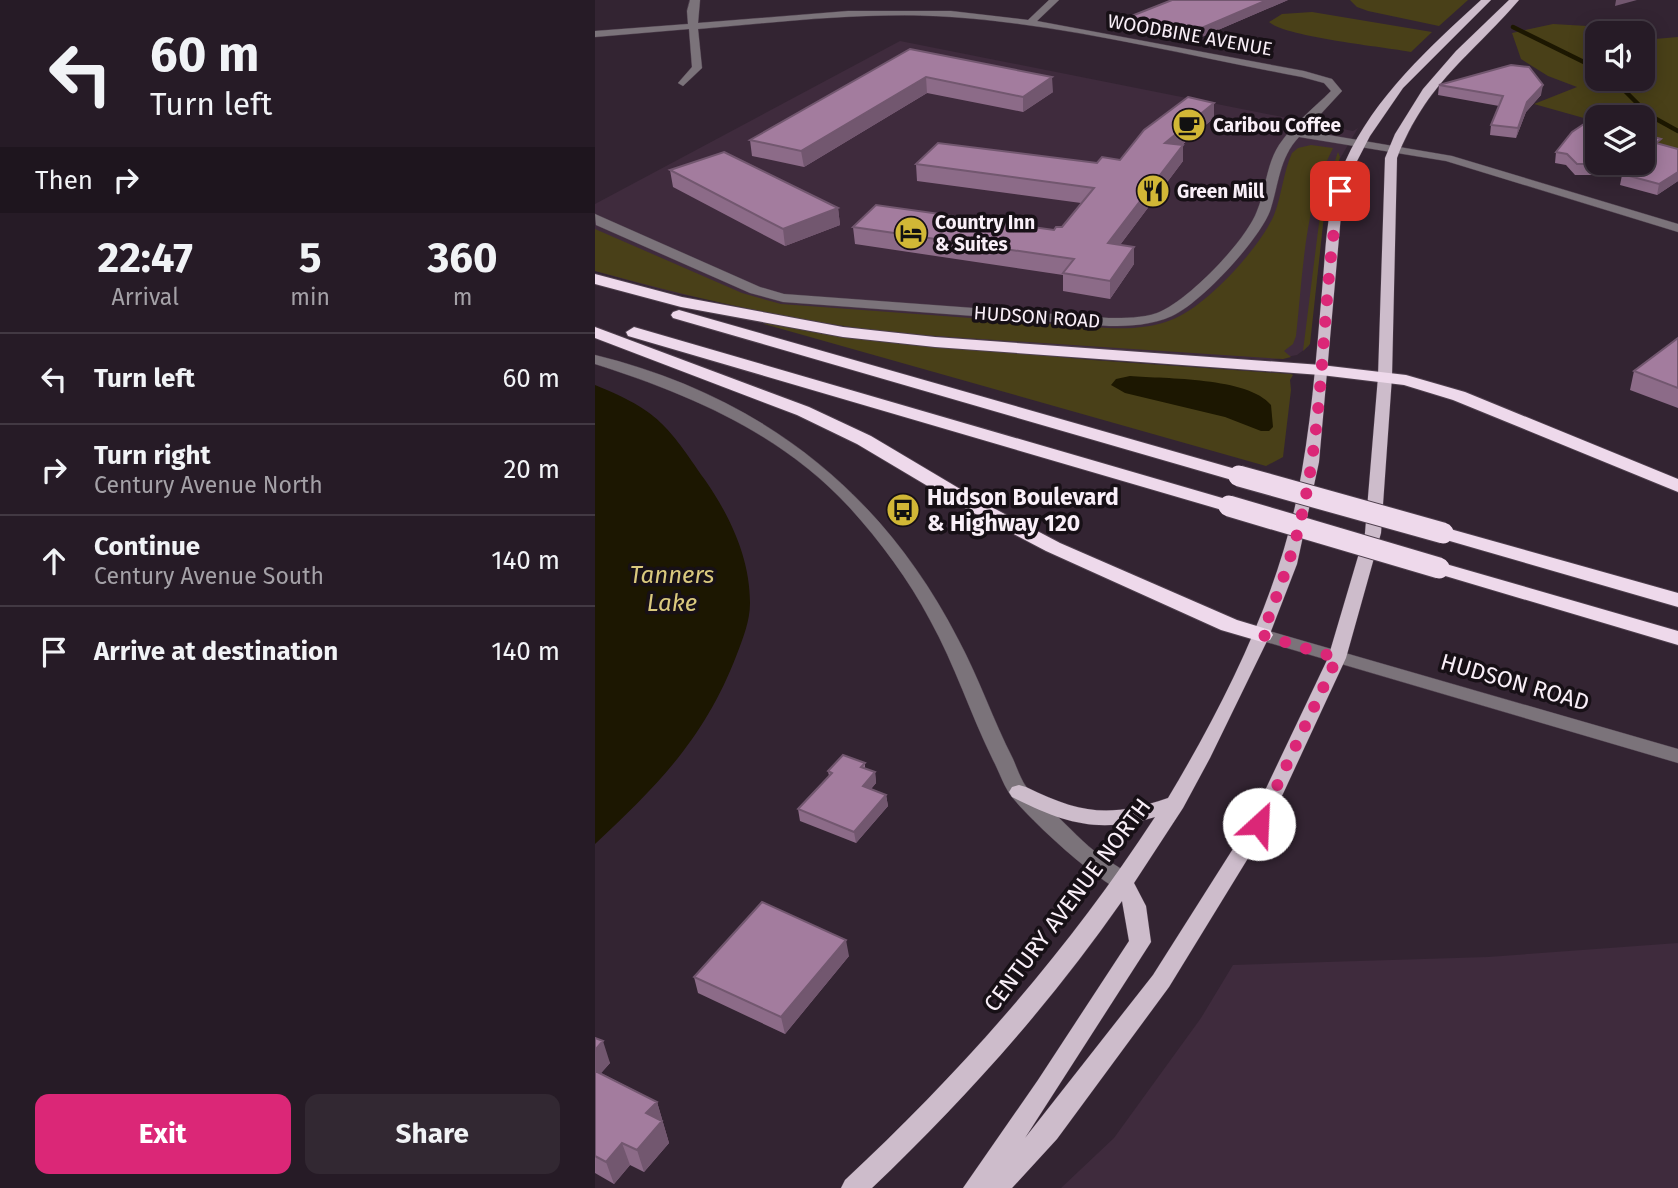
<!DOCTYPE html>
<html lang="en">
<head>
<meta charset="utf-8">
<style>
	body { margin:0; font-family:"Fira Sans",sans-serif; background:#322832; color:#f1f3f6; height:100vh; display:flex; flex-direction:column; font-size:26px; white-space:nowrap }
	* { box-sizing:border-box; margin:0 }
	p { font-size:23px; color:#a4a1a7 }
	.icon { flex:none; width:38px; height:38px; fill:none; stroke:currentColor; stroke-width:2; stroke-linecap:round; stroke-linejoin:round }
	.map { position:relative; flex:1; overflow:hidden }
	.drawer { display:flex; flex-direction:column; background:#261b26; width:595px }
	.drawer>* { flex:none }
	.banner { background:#261b26; color:#f1f3f6; overflow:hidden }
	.tools { position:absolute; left:990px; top:21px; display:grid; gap:14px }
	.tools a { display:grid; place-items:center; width:70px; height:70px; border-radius:14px; background:#261b26; box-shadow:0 4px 18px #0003,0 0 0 2px #423943; font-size:35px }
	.pin { position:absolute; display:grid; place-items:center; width:60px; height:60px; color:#fff; margin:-30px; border-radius:14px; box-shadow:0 4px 10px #0006 }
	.me { position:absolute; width:77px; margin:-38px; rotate:25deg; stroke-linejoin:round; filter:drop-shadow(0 0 5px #0008) }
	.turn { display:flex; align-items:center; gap:24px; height:147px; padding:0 35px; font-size:32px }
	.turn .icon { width:91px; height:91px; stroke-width:2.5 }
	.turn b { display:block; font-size:49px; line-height:60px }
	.then { display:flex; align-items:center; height:66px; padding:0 35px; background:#0003; gap:14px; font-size:26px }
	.eta { display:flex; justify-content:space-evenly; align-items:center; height:119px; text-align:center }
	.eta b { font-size:42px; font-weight:700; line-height:49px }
	.action { display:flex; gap:14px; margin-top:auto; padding:14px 35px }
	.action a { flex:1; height:80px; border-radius:14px; background:#db2777; color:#fff; font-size:28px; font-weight:700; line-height:80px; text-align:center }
	.action a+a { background:#322832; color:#f1f3f6 }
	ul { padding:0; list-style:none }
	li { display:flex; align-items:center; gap:21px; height:91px; padding:0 35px; border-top:2px solid #423943 }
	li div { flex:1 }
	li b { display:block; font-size:26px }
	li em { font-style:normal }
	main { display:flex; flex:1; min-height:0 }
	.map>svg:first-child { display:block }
</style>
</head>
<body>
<main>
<section class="drawer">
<div class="banner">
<div class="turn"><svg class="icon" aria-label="left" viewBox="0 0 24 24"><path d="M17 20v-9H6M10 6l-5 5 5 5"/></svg><div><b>60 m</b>Turn left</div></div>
<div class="then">Then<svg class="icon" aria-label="right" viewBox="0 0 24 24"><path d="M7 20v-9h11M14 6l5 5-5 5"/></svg></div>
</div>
<div class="eta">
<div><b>22:47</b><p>Arrival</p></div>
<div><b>5</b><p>min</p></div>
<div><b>360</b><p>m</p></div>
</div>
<ul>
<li><svg class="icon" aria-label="left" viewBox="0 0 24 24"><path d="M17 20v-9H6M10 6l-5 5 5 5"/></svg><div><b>Turn left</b></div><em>60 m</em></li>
<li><svg class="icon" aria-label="right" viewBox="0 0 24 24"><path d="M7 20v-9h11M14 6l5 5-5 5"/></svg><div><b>Turn right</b><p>Century Avenue North</p></div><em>20 m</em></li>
<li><svg class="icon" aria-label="ahead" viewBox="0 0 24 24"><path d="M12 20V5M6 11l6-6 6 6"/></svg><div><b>Continue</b><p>Century Avenue South</p></div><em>140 m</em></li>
<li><svg class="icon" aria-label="arrive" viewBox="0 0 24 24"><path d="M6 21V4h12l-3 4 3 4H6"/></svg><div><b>Arrive at destination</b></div><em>140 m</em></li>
</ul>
<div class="action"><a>Exit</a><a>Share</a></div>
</section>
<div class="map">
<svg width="1083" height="1188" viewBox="0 0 1083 1188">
	<rect width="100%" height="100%" fill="#332432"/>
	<path fill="#3f2b3d" d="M305,41l453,90 5,-3 -20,34 -13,44 -16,140 -12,9 -26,5 -347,-24 -251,-43 -78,-22v-67z
		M1083,943v245h-617l53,-50 87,-120 32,-53 255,-8z"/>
	<path fill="#494018" d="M755,0h118l-29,26 -71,-15 -11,-4z
		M717,12l120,20 -21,20c-27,-5 -126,-15 -142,-30l13,-8z
		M958,24l51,3 16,6h-22v46h45v-39l35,-3v127l-21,-5 -5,-24 -9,-2v-16h-45v5l-64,-18 43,-17 -29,-11 -27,-17 -9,-26z
		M716,145l22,3c-29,56 -30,126 -37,188l-3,8 -9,7 7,6 -8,2 -377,-25c-109,-12 -205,-34 -311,-63v-42l147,64 39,11 327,24c21,1 43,0 63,-8 34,-12 89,-72 103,-105 8,-20 9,-42 18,-62l6,-5z
		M743,152l2,5 -15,49 -15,138 -7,7 19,-152z
		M171,323l78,14 248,23 199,14 2,1 -3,5 1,10 -8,67 -17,9 -502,-142z"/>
	<path fill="#1c1701" d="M535,376c36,3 118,1 141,29l2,22 -4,4h-8l-36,-14 -100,-24 -14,-8 5,-6z
		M0,385c64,26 72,40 110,95 25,36 45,78 45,123 0,18 -7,35 -13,51 -32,84 -79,131 -142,190z"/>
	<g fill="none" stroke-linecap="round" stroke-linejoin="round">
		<path stroke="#1c1701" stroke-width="4.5" d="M918,27l85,42
			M1018,79l36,36 29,16"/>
		<defs>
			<path id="minor" d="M95,0h10l-2,23 150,-12h103l77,9 21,-20h10l-22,21 267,50 28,8 10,12 -37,40 147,25 226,68v8l-232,-71 -147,-24c-20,21 -20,47 -29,74 -11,29 -69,92 -98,105 -19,9 -42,10 -63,10l-326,-24 -33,-9 -154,-68 -1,-11 165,73 24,7 325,24c16,0 33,0 48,-5 30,-11 89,-72 100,-102 9,-21 9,-46 22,-66 13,-20 35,-37 52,-54l-7,-8 -22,-6c-113,-21 -235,-52 -350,-60 -84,-6 -170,5 -254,12l4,39 -19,18 -5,-3 14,-16 -3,-38 -94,8v-6l93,-7 -1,-13z
				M0,355c163,40 286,134 363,284 21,39 35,81 55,120 4,9 8,21 14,29 7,9 19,17 27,25 15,14 30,31 47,43 11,8 26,14 33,26l-3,6c-15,4 -26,-7 -37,-15 -22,-15 -66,-56 -82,-76 -8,-10 -13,-26 -19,-37 -23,-47 -38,-95 -63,-140 -21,-40 -50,-79 -80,-112 -69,-75 -161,-114 -255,-144z
				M667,629l416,120v14l-422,-124 -3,-4z"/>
			<path id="major" d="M886,0h10l-88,88 -33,48 -14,27 -15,52 -22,247 -22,102 -29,75 -58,119 -27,50 -49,75 12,23 5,36 -126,196 128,-163 97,-153 78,-164 37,-125 13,-156 7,-219 10,-24 28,-45 33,-38 53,-51h10c-50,58 -92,82 -122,158l-5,219 -11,156 -35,125 -77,166 -100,163 -112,152 -45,49h-49l75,-108 91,-139 -7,-40c-73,105 -158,199 -250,287h-31l4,-8c117,-109 222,-228 310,-363 -57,17 -91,6 -143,-20l-3,-5 3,-5 7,-2 7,2c55,27 84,31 142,11 55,-92 108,-197 129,-301 14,-68 19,-137 25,-206 4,-44 4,-88 23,-129 30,-66 84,-114 136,-162z"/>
			<path id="highway" d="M0,274l87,23 161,30 92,10 386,28 85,10 59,17 213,87v13l-225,-92 -49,-15 -83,-10 -386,-28 -92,-10 -162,-30 -86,-23z
				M84,310l567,162 3,4 -3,4h-14l-559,-162 -2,-3 2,-3z
				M0,327l214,80 62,29 111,66 78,41 177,77 33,10 3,5 -3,5 -8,2 -41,-12 -175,-79 -78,-41 -111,-66 -60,-29 -202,-77z
				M39,327l602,175 3,4 -3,4h-14l-594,-174 -2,-4z
				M848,527l235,66v14l-242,-70 -3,-4 3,-4z
				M844,562l239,69v14l-246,-73 -3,-4 3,-4z"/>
		</defs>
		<use href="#minor" stroke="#4f404e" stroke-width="1"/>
		<use href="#major" stroke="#4f404e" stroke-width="1"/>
		<use href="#highway" stroke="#4f404e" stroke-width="2"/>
		<use href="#minor" fill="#7b737a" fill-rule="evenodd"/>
		<use href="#major" fill="#cdbccb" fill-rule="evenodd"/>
		<use href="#highway" fill="#eed9eb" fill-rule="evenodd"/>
		<defs>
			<path id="highway-bridge" d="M644,476l204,57
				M634,506l210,62"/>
		</defs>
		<use href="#highway-bridge" stroke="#4f404e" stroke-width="23" stroke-linecap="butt"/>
		<use href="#highway-bridge" stroke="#eed9eb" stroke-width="21"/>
	</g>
	<path fill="#8c6b88" d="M693,0l-91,39 -68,-12v-10z
		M315,49l143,43 -30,20 -96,-19 -123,74 -52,-11 -2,-16z
		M844,85l102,10 -15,17 -10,26 -26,-3 1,-10 8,-19 -61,-11z
		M619,118l-32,27 1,16 -63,84 14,19 -24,35 -47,-8v-16l-208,-31 -2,-17 201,3 8,-3 19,-24 -164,-22 -1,-17 181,-1 23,-3z
		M1065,144l18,5v32l-21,14 -37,-10 2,-10h-47l-9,-10 -11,-2 1,-11z
		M75,170l168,38 2,17 -55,21 -112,-59z
		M1083,338v70l-48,-18 4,-19z
		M270,763v6l10,3 1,11 -5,6 15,6 2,11 -32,37 -56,-22 -2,-12 31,-33 -1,-5z
		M254,956l-64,78 -87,-41 -4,-16z
		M0,1038l15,25 -9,10 56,29 12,41 -25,29 -14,-7 -16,19 -19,-11z"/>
	<path fill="#72576f" d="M672,0h21l-91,39v-9z
		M1021,0h21l-22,6z
		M331,77l1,16 -123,74 -3,-16z
		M457,77l1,15 -30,20v-15z
		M948,85l-2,10 -15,17 -10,26 2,-10 9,-26z
		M619,103v15l-50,41 1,-16z
		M588,145v16l-75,100v-18z
		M1083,172v9l-21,14 2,-11z
		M243,208l2,17 -55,21 -2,-17z
		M539,247v17l-24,35v-18z
		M280,772l1,11 -12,14 -1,-11z
		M291,795l2,11 -32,37 -2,-11z
		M251,940l3,16 -64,78 -4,-17z
		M8,1041l7,22 -15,17v-30z
		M62,1102l12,41 -25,29 -7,-22 9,-37z
		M27,1143l8,22 -16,19 -8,-22z"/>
	<path fill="#a37c9e" stroke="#72576f" stroke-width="2" d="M577,0h95l-70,30 -68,-13z
		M315,49l142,28 -29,20 -97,-20 -125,74 -51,-11z
		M916,65l18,2 14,18 -16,17 -9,26 -27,-3 12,-29 -64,-11z
		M593,97l26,6 -49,40 18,2 -75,98 26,4 -24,34 -47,-8 11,-14 -221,-32 23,-22 178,25 2,-3h6l32,-39 -178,-24 22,-21 159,20 5,-6 18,3 24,-30z
		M995,120l8,2v41h45v-29l18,5 -5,4 22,6v23l-19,12 -37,-10 13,-10h-58l-10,-10 -11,-2 16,-20z
		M129,152l114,56 -55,21 -113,-59z
		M1083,338v50l-44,-17z
		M248,755l22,8 -4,4 14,5 -12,14 23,9 -32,37 -56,-23 34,-36 -4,-2z
		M167,902l84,38 -65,77 -87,-40z
		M0,1038l8,3 -8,9z
		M0,1071l62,31 -11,11 16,8 -25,29 -15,-7 -16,19 -11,-6z"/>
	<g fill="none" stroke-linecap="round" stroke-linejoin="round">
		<path stroke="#db2777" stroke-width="12" stroke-dasharray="0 21.6" d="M664,824l78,-166 -75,-23c15,-40 31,-80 40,-121 24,-106 19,-216 38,-323"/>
	</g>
	<defs>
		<symbol id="cafe-disc" viewBox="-11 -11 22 22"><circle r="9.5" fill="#d1b736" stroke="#171016"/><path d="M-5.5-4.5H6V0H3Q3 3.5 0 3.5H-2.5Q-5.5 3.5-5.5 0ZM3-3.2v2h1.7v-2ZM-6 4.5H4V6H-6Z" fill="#111"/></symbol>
		<symbol id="restaurant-disc" viewBox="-11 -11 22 22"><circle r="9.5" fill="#d1b736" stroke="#171016"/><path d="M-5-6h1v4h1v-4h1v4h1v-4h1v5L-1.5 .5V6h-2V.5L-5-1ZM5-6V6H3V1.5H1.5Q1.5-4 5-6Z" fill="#111"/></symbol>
		<symbol id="hotel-disc" viewBox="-11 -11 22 22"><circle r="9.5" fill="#d1b736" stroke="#171016"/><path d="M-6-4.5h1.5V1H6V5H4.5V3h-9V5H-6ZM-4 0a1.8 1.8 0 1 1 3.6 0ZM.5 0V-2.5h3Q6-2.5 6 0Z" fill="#111"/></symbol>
		<symbol id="bus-disc" viewBox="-11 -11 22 22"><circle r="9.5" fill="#d1b736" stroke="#171016"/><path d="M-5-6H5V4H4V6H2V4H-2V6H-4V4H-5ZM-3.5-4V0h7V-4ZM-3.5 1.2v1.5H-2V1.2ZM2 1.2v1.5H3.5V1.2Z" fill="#111"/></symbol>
	</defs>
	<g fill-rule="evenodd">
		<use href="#cafe-disc" x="575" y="106" width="38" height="38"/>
		<use href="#restaurant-disc" x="539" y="172" width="38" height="38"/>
		<use href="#hotel-disc" x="297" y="214" width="38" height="38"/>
		<use href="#bus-disc" x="289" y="491" width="38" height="38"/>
	</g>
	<g text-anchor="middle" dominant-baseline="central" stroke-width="7" stroke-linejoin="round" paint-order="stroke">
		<g font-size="19" fill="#f9eff8" stroke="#171016">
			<text transform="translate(595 35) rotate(10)">WOODBINE AVENUE</text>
			<text transform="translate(442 317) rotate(4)">HUDSON ROAD</text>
		</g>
		<g font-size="19" font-weight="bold" fill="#f9eff8" stroke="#171016" text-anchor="start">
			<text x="618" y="125">Caribou Coffee</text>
			<text x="582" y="191">Green Mill</text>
			<text x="340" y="222">Country Inn<tspan x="340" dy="22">&amp; Suites</tspan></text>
		</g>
		<g font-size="23" font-weight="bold" fill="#f9eff8" stroke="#171016" text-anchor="start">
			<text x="332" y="497">Hudson Boulevard<tspan x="332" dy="26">&amp; Highway 120</tspan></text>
		</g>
		<g font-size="23" fill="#f9eff8" stroke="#171016">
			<text transform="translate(920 682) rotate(16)">HUDSON ROAD</text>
			<text transform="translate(472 905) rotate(-53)">CENTURY AVENUE NORTH</text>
		</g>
		<g font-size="24" font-style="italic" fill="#dac97e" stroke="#171016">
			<text x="77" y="575">Tanners<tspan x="77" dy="28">Lake</tspan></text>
		</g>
	</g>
</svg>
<div class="tools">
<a><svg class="icon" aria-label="sound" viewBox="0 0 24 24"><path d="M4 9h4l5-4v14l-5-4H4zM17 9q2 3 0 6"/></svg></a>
<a><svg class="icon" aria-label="layers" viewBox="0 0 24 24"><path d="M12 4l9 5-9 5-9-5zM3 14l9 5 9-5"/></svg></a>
</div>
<div class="pin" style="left:745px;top:191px;background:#d93025"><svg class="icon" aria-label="arrive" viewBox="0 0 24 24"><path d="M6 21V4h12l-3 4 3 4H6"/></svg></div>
<svg class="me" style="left:664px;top:824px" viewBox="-20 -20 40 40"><circle r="19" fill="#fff"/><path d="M0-13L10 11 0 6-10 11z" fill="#db2777"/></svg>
</div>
</main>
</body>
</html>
